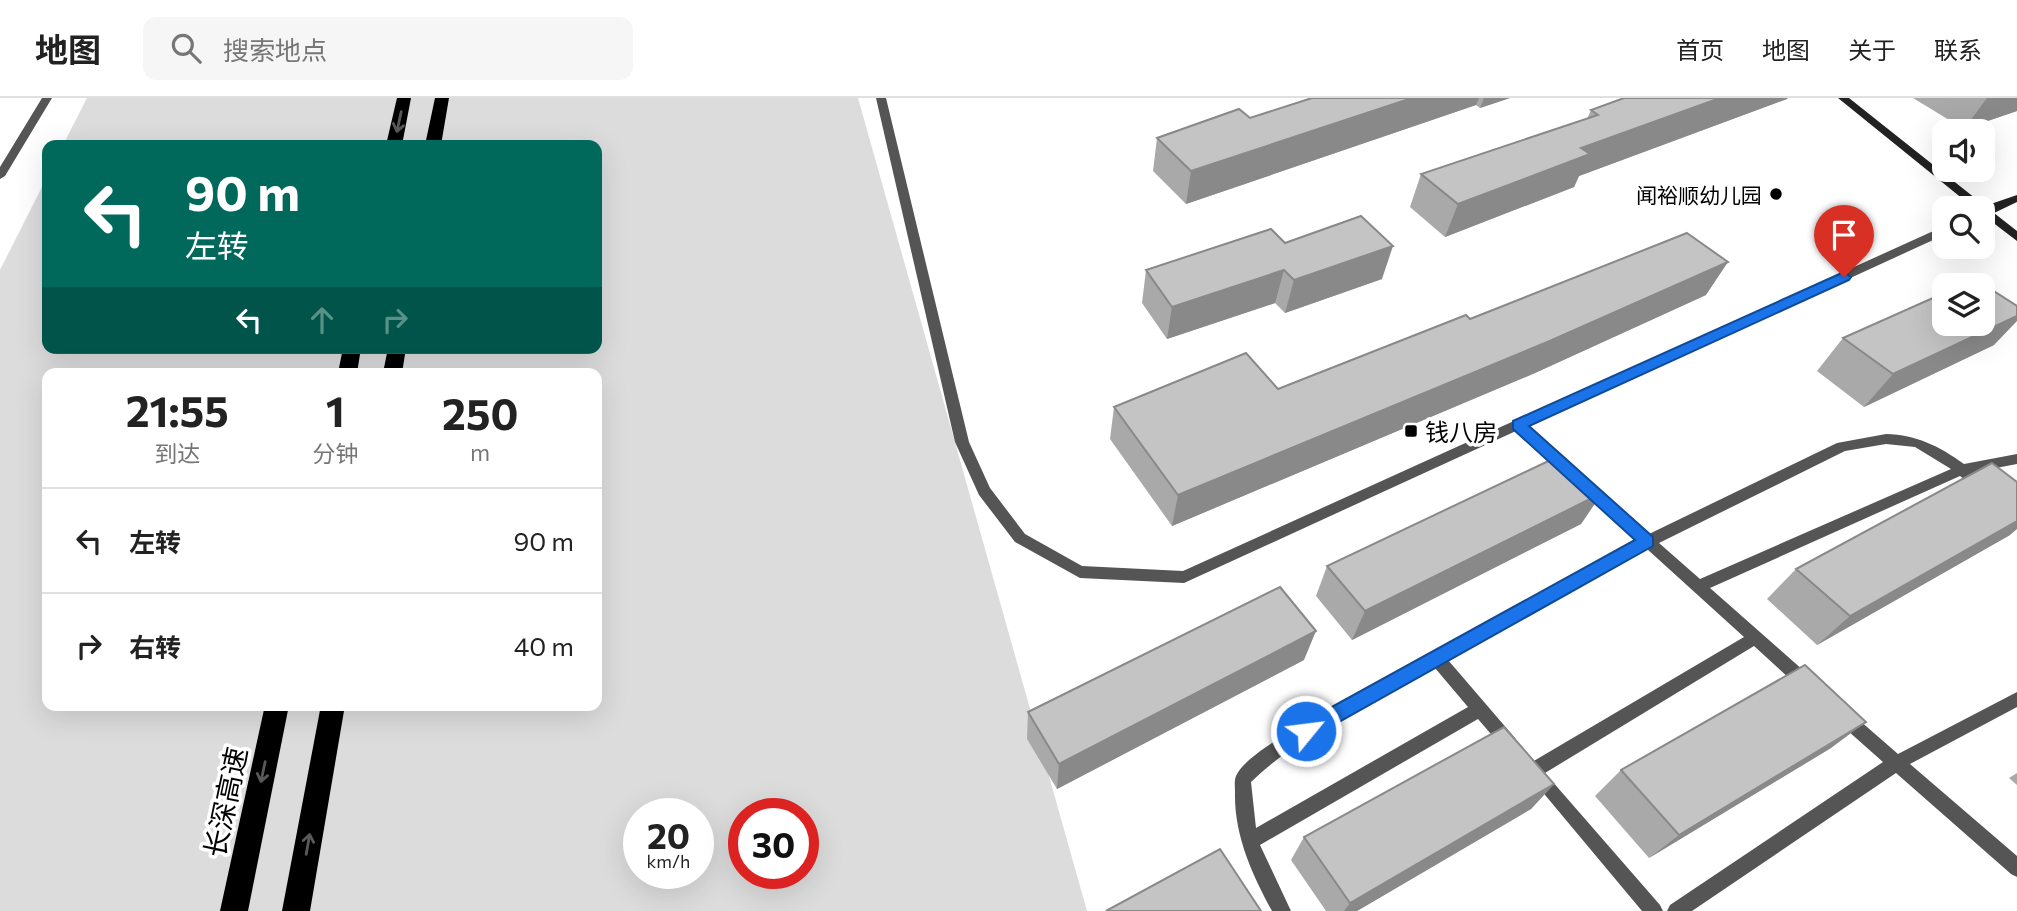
<!DOCTYPE html>
<html lang="zh">
<head>
<meta charset="utf-8">
<style>
	body { margin:0; font-family:Commissioner,"Noto Sans SC",sans-serif; background:#f6f6f6; color:#222; height:100vh; display:flex; flex-direction:column; font-size:26px; white-space:nowrap }
	* { box-sizing:border-box; margin:0 }
	p { font-size:23px; color:#767676 }
	.icon { flex:none; width:38px; height:38px; fill:none; stroke:currentColor; stroke-width:2; stroke-linecap:round; stroke-linejoin:round }
	.map { position:relative; flex:1; overflow:hidden }
	.drawer { position:absolute; left:42px; top:270px; width:560px; height:343px; display:flex; flex-direction:column; background:#fff; border-radius:14px; box-shadow:0 7px 28px #0002 }
	.drawer>* { flex:none }
	.top-card { position:absolute; left:42px; top:42px; width:560px; height:214px; border-radius:14px; box-shadow:0 7px 28px #0002; background:#00695c; color:#fff; overflow:hidden }
	.controls { position:absolute; left:1932px; top:21px; display:grid; gap:14px }
	.controls a { display:grid; place-items:center; width:63px; height:63px; border-radius:14px; background:#fff; box-shadow:0 7px 28px #0002; font-size:35px }
	.speed { position:absolute; left:623px; top:700px; display:flex; gap:14px; font-size:35px; font-weight:700; text-align:center }
	.speed>* { display:grid; place-content:center; width:91px; height:91px; border-radius:50%; background:#fff; box-shadow:0 7px 28px #0002; line-height:1 }
	.speed small { font-size:18px; font-weight:400 }
	.speed .limit { border:10px solid #d22; background:#fff; color:#111 }
	.pin { position:absolute; display:grid; place-items:center; width:60px; height:60px; color:#fff; margin:-72px -30px; border-radius:50% 50% 50% 0; rotate:-45deg; box-shadow:0 0 7px #0007 }
	.pin .icon { rotate:45deg }
	.me { position:absolute; width:77px; margin:-38px; rotate:61deg; stroke-linejoin:round; filter:drop-shadow(0 0 5px #0008) }
	.turn { display:flex; align-items:center; gap:24px; height:147px; padding:0 28px; font-size:32px }
	.turn .icon { width:91px; height:91px; stroke-width:2.5 }
	.turn b { display:block; font-size:49px; line-height:60px }
	.lanes { display:flex; align-items:center; height:66px; padding:0 28px; background:#0003; justify-content:center; gap:35px; direction:ltr }
	.lanes .off { opacity:.35 }
	.eta { display:flex; justify-content:space-evenly; align-items:center; height:119px; text-align:center }
	.eta b { font-size:42px; font-weight:700; line-height:49px }
	ul { padding:0; list-style:none }
	li { display:flex; align-items:center; gap:21px; height:105px; padding:0 28px; border-top:2px solid #e0e0e0 }
	li div { flex:1 }
	li b { display:block; font-size:26px }
	li em { font-style:normal }
	header { display:flex; align-items:center; gap:42px; box-sizing:border-box; height:98px; padding:0 35px; background:#fff; border-bottom:2px solid #e0e0e0 }
	header strong { font-size:33px }
	nav { display:flex; gap:38px; margin-inline-start:auto; font-size:24px }
	.search { width:490px; height:63px; background:#f6f6f6; display:flex; align-items:center; gap:18px; box-sizing:border-box; padding:0 24px; border-radius:14px; color:#767676; font-size:26px }
	.map>svg:first-child { display:block }
</style>
</head>
<body>
<header>
<strong>地图</strong>
<div class="search"><svg class="icon" aria-label="search" viewBox="0 0 24 24"><circle cx="10" cy="10" r="6"/><path d="M15 15l6 6"/></svg>搜索地点</div>
<nav><a>首页</a><a>地图</a><a>关于</a><a>联系</a></nav>
</header>
<div class="map">
<svg width="2017" height="813" viewBox="0 0 2017 813">
	<rect width="100%" height="100%" fill="#fff"/>
	<path fill="#dcdcdc" fill-rule="evenodd" d="M87,0h771l229,813h-1087v-641l47,-93v171h550v-203h-534zM47,275h550v332h-550zM639,716h59v59h-59zM744,716h59v59h-59z"/>
	<g fill="none" stroke-linecap="round" stroke-linejoin="round">
		<defs>
			<path id="highway" d="M397,0h14l-9,47h-16z
				M435,0h14l-8,47h-16z
				M343,250h18l-4,25h-19z
				M388,250h18l-4,25h-19z
				M265,607h24l-41,206h-28z
				M321,607h24l-35,206h-28z"/>
		</defs>
		<use href="#highway" stroke="#dbdbdb" stroke-width="3"/>
		<path fill="#555" fill-rule="evenodd" d="M42,0h10l-47,78 -5,3v-12z
			M876,0h10l83,344 21,46 35,46 57,32 101,5 757,-343 4,-1v8l-416,191 43,39 2,4 -2,4h-10l-45,-42 -332,152 -104,-5 -65,-36 -36,-47 -24,-53z
			M1886,336c31,1 53,12 78,30l53,-10v10l-42,8 14,13 -2,4h-10l-17,-13 -250,112 102,90 2,5 -2,5 -6,2 -6,-2 -46,-42 -209,127 115,132 3,6h-21l-117,-140 2,-6 217,-128 -97,-88 -199,111 67,78 2,5 -2,5 -6,3 -6,-3 -25,-29 -218,126 31,66h-19c-20,-37 -38,-76 -37,-119 0,-5 -1,-11 1,-16 8,-18 47,-40 64,-50l337,-185 -55,-50 -2,-4 2,-4h10l57,51 188,-91zM1886,346l29,3 36,22 -251,110 -41,-36 186,-92zM1435,570l33,39 -212,121 -5,-46c52,-50 122,-80 184,-114z
			M2017,594v15l-107,57 107,92v21l-6,-3 -115,-101 -204,138h-25l3,-6 213,-143 -44,-39 -2,-5 2,-5 6,-2 6,2 47,41z"/>
		<path fill="#222" fill-rule="evenodd" d="M1838,0h11l136,108 32,-11v7l-23,11 23,18v10l-34,-26v-7h-9z"/>
		<use href="#highway" fill="#000" fill-rule="evenodd"/>
	</g>
	<path fill="#a9a9a9" d="M1312,0h198l-30,10 -4,-3 -290,99 -33,-33 4,-33 93,-20z
		M1913,0h104v13l-53,18z
		M1787,1l-208,77 -5,11 -129,50 -35,-30 11,-33 166,-55 4,-9z
		M1285,145l97,36 -97,34 -10,-10 -108,36 -25,-36 4,-33z
		M1706,197l-171,78 -363,153 -62,-87 4,-32 164,-18 192,-70z
		M1843,240l151,7 -130,62 -47,-36z
		M1602,395l-21,31 -229,116 -36,-44 11,-30z
		M2010,437l-193,110 -50,-46 29,-30z
		M1304,562l-247,129 -30,-50 1,-27z
		M1831,650l-182,110 -54,-62 26,-26z
		M2017,675v12l-8,-7z
		M1554,686l-23,25 -174,102h-31l-35,-51 13,-23z"/>
	<path fill="#898989" d="M1412,0h67l-3,7 -290,99 5,-33z
		M1484,0h26l-30,10z
		M1720,0h68l-1,1 -208,77 -5,11 -129,50 13,-33 123,-56z
		M1987,0h30v13l-53,18z
		M1393,148l-11,33 -97,34 9,-33z
		M1728,164l-22,33 -171,78 -363,153 6,-31z
		M1284,172l-9,33 -108,36 5,-32z
		M2017,218v5l-23,24 -130,62 29,-33z
		M1602,395l-21,31 -229,116 13,-29z
		M2017,423v8l-7,6 -193,110 33,-29z
		M1316,533l-12,29 -247,129 2,-25z
		M1866,624l-35,26 -182,110 30,-23z
		M1554,686l-23,25 -174,102h-13l6,-8z"/>
	<path fill="#c4c4c4" stroke="#898989" stroke-width="2" d="M1312,0h100l-221,73 -34,-33 82,-29 11,9z
		M1624,0h96l-139,50 9,6 -132,50 -37,-30 177,-59 -7,-5z
		M1361,118l32,30 -99,34 -10,-10 -112,37 -26,-37 125,-41 14,14z
		M1687,135l41,29 -176,78 -374,155 -64,-88 132,-54 32,36 188,-74 4,4z
		M1975,181l42,27v10l-124,58 -50,-36 101,-45v31h39v-39h-22z
		M1561,357l41,38 -237,118 -38,-45z
		M1992,365l25,19v39l-167,95 -54,-47z
		M1280,489l36,44 -257,133 -31,-52z
		M1805,567l61,57 -187,113 -58,-65z
		M1504,629l50,57 -204,119 -46,-66z
		M1220,751l41,62h-155z"/>
	<defs><path id="oneway-shaft" d="M-6 0H5M1.5-3L5.5 0L1.5 3" fill="none" stroke-width="1.6" stroke-linecap="round" stroke-linejoin="round" transform="scale(1.75)"/></defs>
	<g stroke="#595959">
		<use href="#oneway-shaft" transform="translate(399 24) rotate(102)"/>
		<use href="#oneway-shaft" transform="translate(263 674) rotate(102)"/>
		<use href="#oneway-shaft" transform="translate(308 746) rotate(-80)"/>
	</g>
	<path fill="#1a73e8" stroke="#114b97" stroke-width="2" d="M1844,174l7,5 -2,3 -320,146 124,111v9l-341,191 -6,3 -7,-3 -3,-6 3,-6 336,-185 -122,-111v-8z"/>
	<g fill="#000" stroke="#fff" stroke-width="2.5">
		<circle cx="1776" cy="96" r="7"/>
		<rect x="1404" y="326" width="14" height="14" rx="3.5"/>
	</g>
	<g text-anchor="middle" dominant-baseline="central" stroke-width="7" stroke-linejoin="round" paint-order="stroke">
		<g font-size="21" fill="#000" stroke="#fff" text-anchor="end">
			<text x="1762" y="96">闻裕顺幼儿园</text>
		</g>
		<g font-size="24" fill="#000" stroke="#fff" text-anchor="start">
			<text x="1425" y="333">钱八房</text>
		</g>
		<g font-size="28" fill="#000" stroke="#fff">
			<text transform="translate(225 704) rotate(-78)">长深高速</text>
		</g>
	</g>
</svg>
<div class="controls">
<a><svg class="icon" aria-label="sound" viewBox="0 0 24 24"><path d="M4 9h4l5-4v14l-5-4H4zM17 9q2 3 0 6"/></svg></a>
<a><svg class="icon" aria-label="search" viewBox="0 0 24 24"><circle cx="10" cy="10" r="6"/><path d="M15 15l6 6"/></svg></a>
<a><svg class="icon" aria-label="layers" viewBox="0 0 24 24"><path d="M12 4l9 5-9 5-9-5zM3 14l9 5 9-5"/></svg></a>
</div>
<div class="speed"><div>20<small>km/h</small></div><div class="limit">30</div></div>
<div class="pin" style="left:1844px;top:179px;background:#d93025"><svg class="icon" aria-label="arrive" viewBox="0 0 24 24"><path d="M6 21V4h12l-3 4 3 4H6"/></svg></div>
<svg class="me" style="left:1306px;top:633px" viewBox="-20 -20 40 40"><circle r="17" fill="#1a73e8" stroke="#fff" stroke-width="3"/><path d="M0-11L8 9 0 5-8 9z" fill="#fff"/></svg>
<div class="top-card">
<div class="turn"><svg class="icon" aria-label="left" viewBox="0 0 24 24"><path d="M17 20v-9H6M10 6l-5 5 5 5"/></svg><div><b>90 m</b>左转</div></div>
<div class="lanes"><svg class="icon" aria-label="left" viewBox="0 0 24 24"><path d="M17 20v-9H6M10 6l-5 5 5 5"/></svg><svg class="icon off" aria-label="ahead" viewBox="0 0 24 24"><path d="M12 20V5M6 11l6-6 6 6"/></svg><svg class="icon off" aria-label="right" viewBox="0 0 24 24"><path d="M7 20v-9h11M14 6l5 5-5 5"/></svg></div>
</div>
<section class="drawer">
<div class="eta">
<div><b>21:55</b><p>到达</p></div>
<div><b>1</b><p>分钟</p></div>
<div><b>250</b><p>m</p></div>
</div>
<ul>
<li><svg class="icon" aria-label="left" viewBox="0 0 24 24"><path d="M17 20v-9H6M10 6l-5 5 5 5"/></svg><div><b>左转</b></div><em>90 m</em></li>
<li><svg class="icon" aria-label="right" viewBox="0 0 24 24"><path d="M7 20v-9h11M14 6l5 5-5 5"/></svg><div><b>右转</b></div><em>40 m</em></li>
</ul>
</section>
</div>
</body>
</html>
